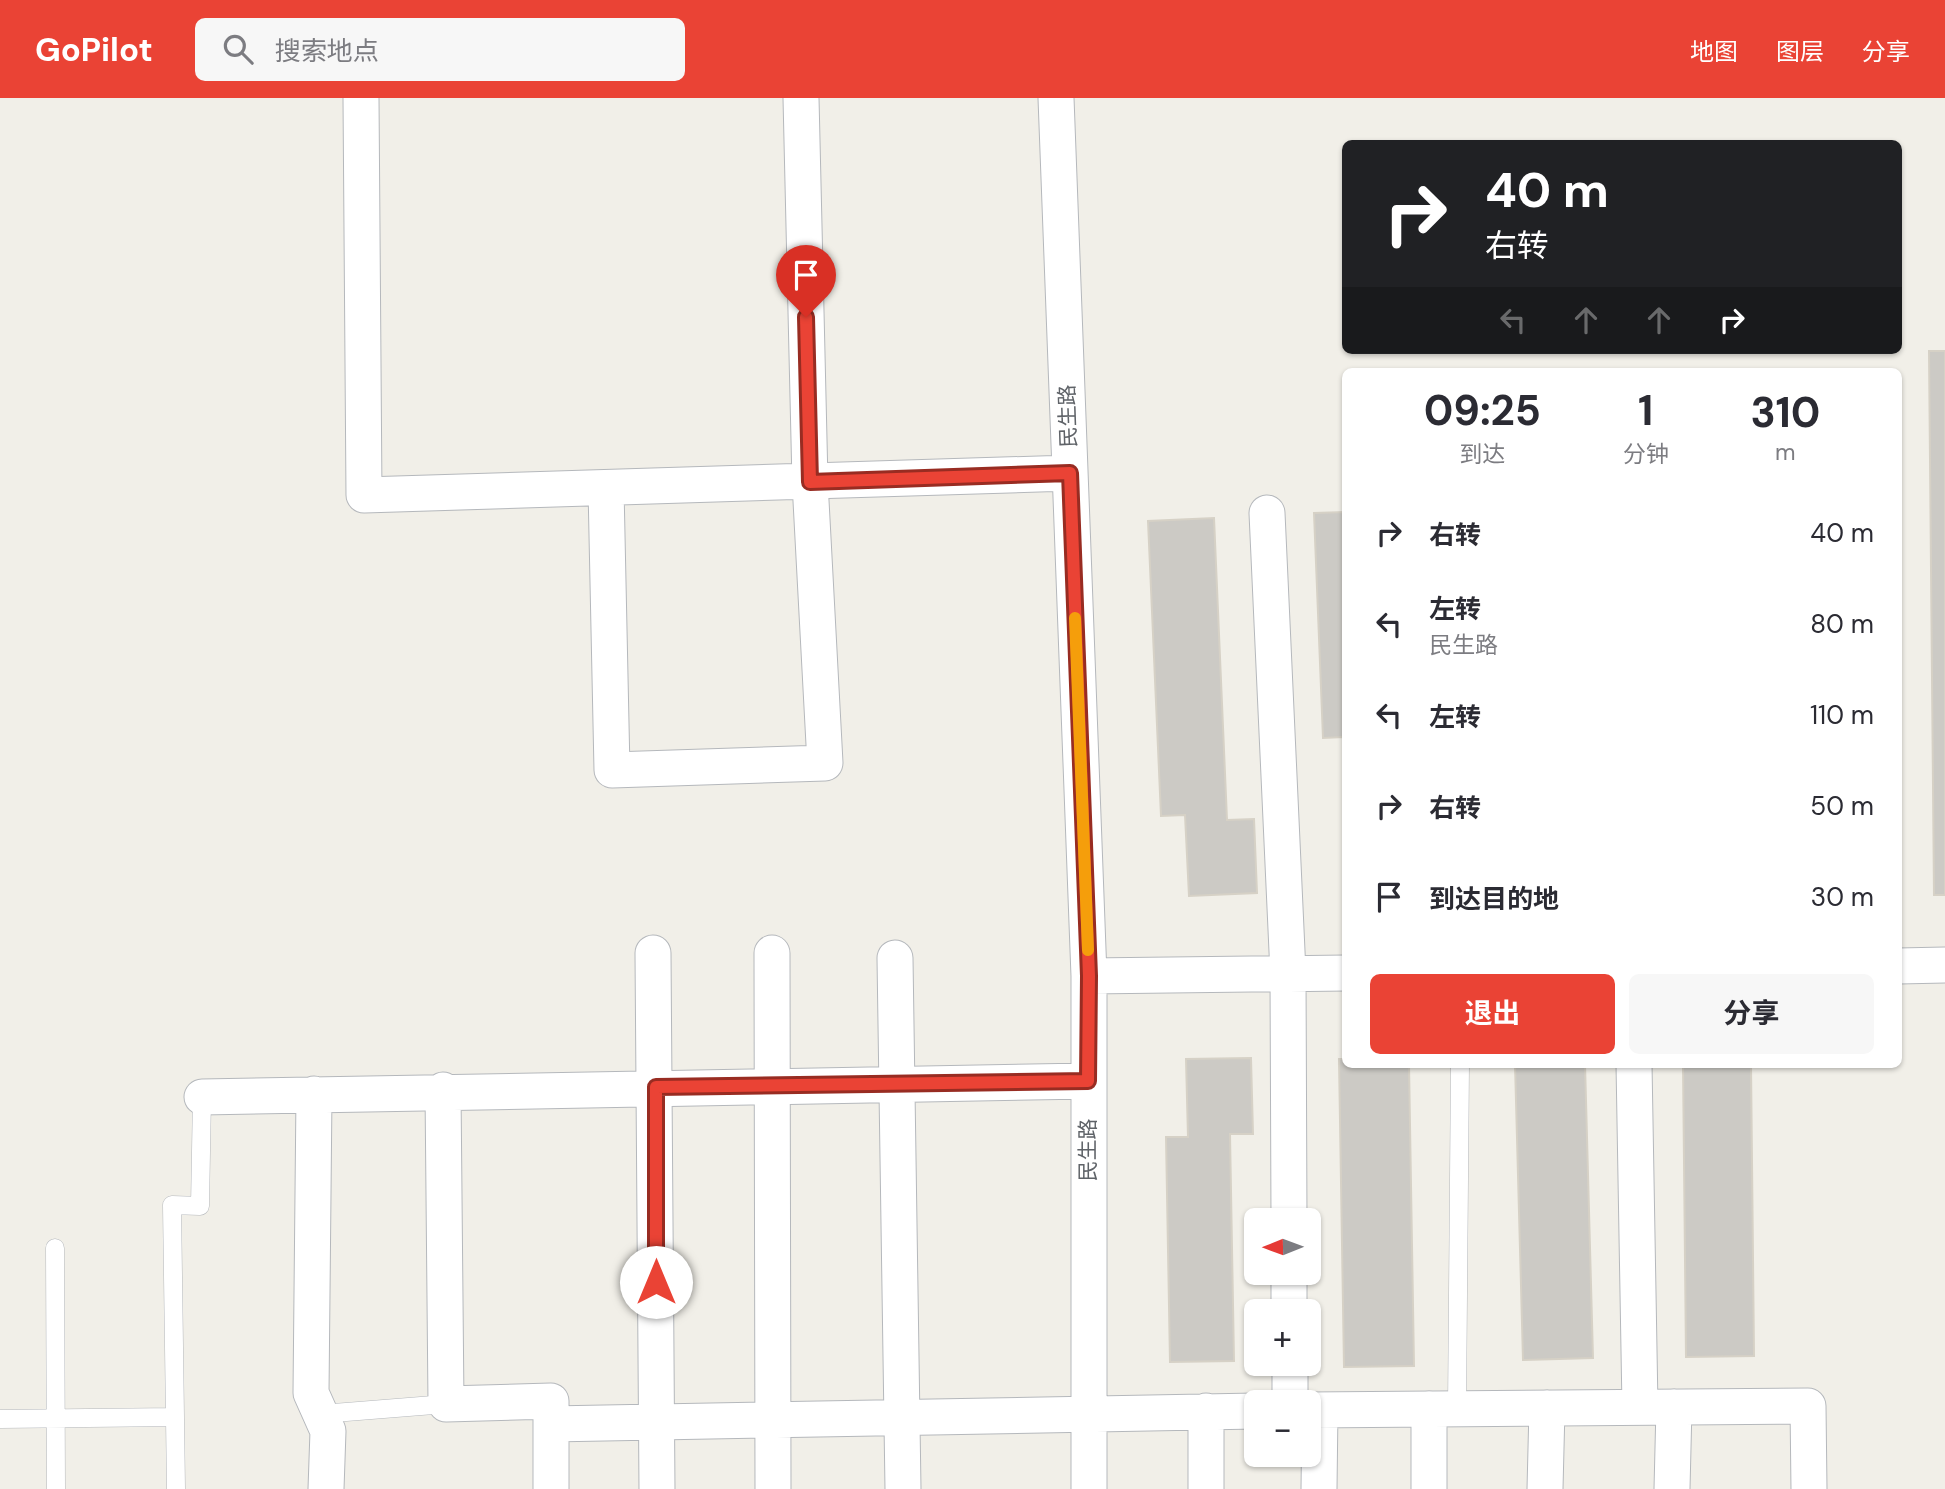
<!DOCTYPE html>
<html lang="zh">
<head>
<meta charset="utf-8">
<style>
	body { margin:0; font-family:"DM Sans","Noto Sans SC",sans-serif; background:#f7f7f7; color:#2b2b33; height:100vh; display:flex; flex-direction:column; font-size:26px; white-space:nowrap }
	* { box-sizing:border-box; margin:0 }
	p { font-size:23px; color:#7c7c81 }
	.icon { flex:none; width:38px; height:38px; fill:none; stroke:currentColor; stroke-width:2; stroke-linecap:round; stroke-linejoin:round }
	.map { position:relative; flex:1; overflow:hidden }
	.sheet { position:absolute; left:1342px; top:270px; width:560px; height:700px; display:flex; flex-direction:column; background:#fff; border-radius:10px; box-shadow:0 2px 5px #0004 }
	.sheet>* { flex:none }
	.hud { position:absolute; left:1342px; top:42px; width:560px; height:214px; border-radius:10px; box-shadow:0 2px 5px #0004; background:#202124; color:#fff; overflow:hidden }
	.needle { width:46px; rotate:269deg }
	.tools { position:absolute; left:1244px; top:1110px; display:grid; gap:14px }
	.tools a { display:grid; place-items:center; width:77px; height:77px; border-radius:10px; background:#fff; box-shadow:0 2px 5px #0004; font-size:35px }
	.pin { position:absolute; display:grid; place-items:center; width:60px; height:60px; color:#fff; margin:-72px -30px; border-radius:50% 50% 50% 0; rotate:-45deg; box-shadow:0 0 7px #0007 }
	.pin .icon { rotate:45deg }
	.me { position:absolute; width:77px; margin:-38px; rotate:0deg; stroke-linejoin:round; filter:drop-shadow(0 0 5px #0008) }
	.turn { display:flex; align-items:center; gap:24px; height:147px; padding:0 28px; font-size:32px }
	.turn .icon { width:91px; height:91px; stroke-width:2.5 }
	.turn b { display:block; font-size:49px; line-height:60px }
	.lanes { display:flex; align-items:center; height:66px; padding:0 28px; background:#0003; justify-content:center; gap:35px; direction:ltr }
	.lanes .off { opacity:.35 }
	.eta { display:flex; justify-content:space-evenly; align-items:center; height:119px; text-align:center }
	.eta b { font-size:42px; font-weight:700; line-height:49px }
	.primary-button { display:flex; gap:14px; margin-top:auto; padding:14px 28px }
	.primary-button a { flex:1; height:80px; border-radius:10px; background:#ea4335; color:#fff; font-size:28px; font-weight:700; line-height:80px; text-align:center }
	.primary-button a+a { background:#f7f7f7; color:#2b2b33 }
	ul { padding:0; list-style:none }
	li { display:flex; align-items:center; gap:21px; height:91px; padding:0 28px }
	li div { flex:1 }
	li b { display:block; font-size:26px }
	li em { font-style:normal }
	header { display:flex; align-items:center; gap:42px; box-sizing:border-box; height:98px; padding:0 35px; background:#ea4335; color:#fff }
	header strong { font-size:33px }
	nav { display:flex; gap:38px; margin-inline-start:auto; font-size:24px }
	.search { width:490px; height:63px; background:#f7f7f7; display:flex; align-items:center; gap:18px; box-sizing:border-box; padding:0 24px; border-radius:10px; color:#7c7c81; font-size:26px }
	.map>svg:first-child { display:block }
</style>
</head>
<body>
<header>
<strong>GoPilot</strong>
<div class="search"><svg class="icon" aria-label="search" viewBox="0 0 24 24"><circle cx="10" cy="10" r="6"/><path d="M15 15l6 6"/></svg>搜索地点</div>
<nav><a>地图</a><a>图层</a><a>分享</a></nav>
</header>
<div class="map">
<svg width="1945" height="1391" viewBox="0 0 1945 1391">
	<rect width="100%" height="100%" fill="#f1efe8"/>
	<path fill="#cccac5" stroke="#d6d1c6" stroke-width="2" d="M1929,253h16v544h-11z
		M1346,414v261l-2,-36 -21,1 -9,-225z
		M1214,420l13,302 27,-1 3,74 -68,3 -4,-81 -24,1 -13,-295z
		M1251,960l2,76h-23l4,227 -64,1 -4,-225h22l-2,-78z
		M1339,961h7v5h63l5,302 -70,1z
		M1515,966h70l8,294 -70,2z
		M1683,966h68l3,292 -68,1z"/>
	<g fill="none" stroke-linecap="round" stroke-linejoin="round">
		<defs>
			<path id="lane" d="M55,1150l1,241
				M1457,1311l3,-345
				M321,1316l125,-10
				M0,1321l175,-2
				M176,1391l-4,-284 28,1 2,-109"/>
			<path id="street" d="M361,0l3,397 706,-22
				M1056,0l33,878v513
				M606,390l6,282 213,-7 -15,-281 -9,-384
				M1267,415l21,460 1,247
				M653,855l4,536
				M772,855l1,536
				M895,860l8,531
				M1899,868l46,-1
				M1089,878l257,-3
				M1634,966l6,343
				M443,992l3,314 105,-3v88
				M314,996l-3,299 17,38 -2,58
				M202,999l886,-16
				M1289,1174v39
				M1290,1265v39
				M1309,1312l499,-4 1,83
				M1206,1313v78
				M551,1326l705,-13
				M1319,1391l1,-79
				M1429,1391v-80
				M1545,1391l2,-81
				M1672,1391l2,-82"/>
		</defs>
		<use href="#lane" stroke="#b5b8bc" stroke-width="19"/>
		<use href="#street" stroke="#b5b8bc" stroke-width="37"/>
		<use href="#lane" stroke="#fff" stroke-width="18"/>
		<use href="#street" stroke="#fff" stroke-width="35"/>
	</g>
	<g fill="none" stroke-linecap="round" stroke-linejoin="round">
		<defs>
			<path id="route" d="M656,1184v-195l432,-6 1,-105 -19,-503 -260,9 -4,-165"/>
		</defs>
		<use href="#route" stroke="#982c22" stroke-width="18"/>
		<use href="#route" stroke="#ea4335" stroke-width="12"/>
		<path stroke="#f59e0b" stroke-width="12" d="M1075,520l13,332"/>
	</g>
	<g text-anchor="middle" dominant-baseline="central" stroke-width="5" stroke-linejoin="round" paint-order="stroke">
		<g font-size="21" fill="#5f6368" stroke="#fff">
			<text transform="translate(1068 318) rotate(-92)">民生路</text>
			<text transform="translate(1088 1052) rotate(-90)">民生路</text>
		</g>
	</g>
</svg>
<div class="tools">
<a><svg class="needle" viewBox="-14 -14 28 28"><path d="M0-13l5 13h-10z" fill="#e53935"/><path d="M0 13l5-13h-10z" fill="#7c7c81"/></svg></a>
<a>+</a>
<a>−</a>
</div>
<div class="pin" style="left:806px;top:219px;background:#d93025"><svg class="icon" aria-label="arrive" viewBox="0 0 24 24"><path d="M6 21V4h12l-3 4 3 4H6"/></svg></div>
<svg class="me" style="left:656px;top:1184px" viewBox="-20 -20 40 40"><circle r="19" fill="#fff"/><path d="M0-13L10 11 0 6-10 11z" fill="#ea4335"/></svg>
<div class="hud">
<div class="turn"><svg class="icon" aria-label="right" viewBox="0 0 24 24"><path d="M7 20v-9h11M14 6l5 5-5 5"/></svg><div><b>40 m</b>右转</div></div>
<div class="lanes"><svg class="icon off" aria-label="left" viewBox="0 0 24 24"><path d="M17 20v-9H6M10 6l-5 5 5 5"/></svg><svg class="icon off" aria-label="ahead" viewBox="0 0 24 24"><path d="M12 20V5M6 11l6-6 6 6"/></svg><svg class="icon off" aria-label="ahead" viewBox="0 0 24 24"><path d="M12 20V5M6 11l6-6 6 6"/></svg><svg class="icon" aria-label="right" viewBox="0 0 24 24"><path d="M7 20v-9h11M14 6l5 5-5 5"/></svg></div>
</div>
<section class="sheet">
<div class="eta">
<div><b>09:25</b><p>到达</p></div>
<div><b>1</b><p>分钟</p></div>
<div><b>310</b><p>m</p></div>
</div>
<ul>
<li><svg class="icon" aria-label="right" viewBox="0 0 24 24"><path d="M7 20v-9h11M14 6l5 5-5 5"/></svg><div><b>右转</b></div><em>40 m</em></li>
<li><svg class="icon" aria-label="left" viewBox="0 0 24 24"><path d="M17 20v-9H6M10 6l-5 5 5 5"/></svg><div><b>左转</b><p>民生路</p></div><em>80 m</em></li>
<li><svg class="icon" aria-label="left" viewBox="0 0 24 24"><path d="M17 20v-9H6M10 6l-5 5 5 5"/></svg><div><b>左转</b></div><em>110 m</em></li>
<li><svg class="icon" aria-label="right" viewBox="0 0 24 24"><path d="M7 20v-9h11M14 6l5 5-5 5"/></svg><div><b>右转</b></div><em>50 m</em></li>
<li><svg class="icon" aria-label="arrive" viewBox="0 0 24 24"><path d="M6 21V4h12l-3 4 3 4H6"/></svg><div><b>到达目的地</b></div><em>30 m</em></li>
</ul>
<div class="primary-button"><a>退出</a><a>分享</a></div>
</section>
</div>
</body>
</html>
